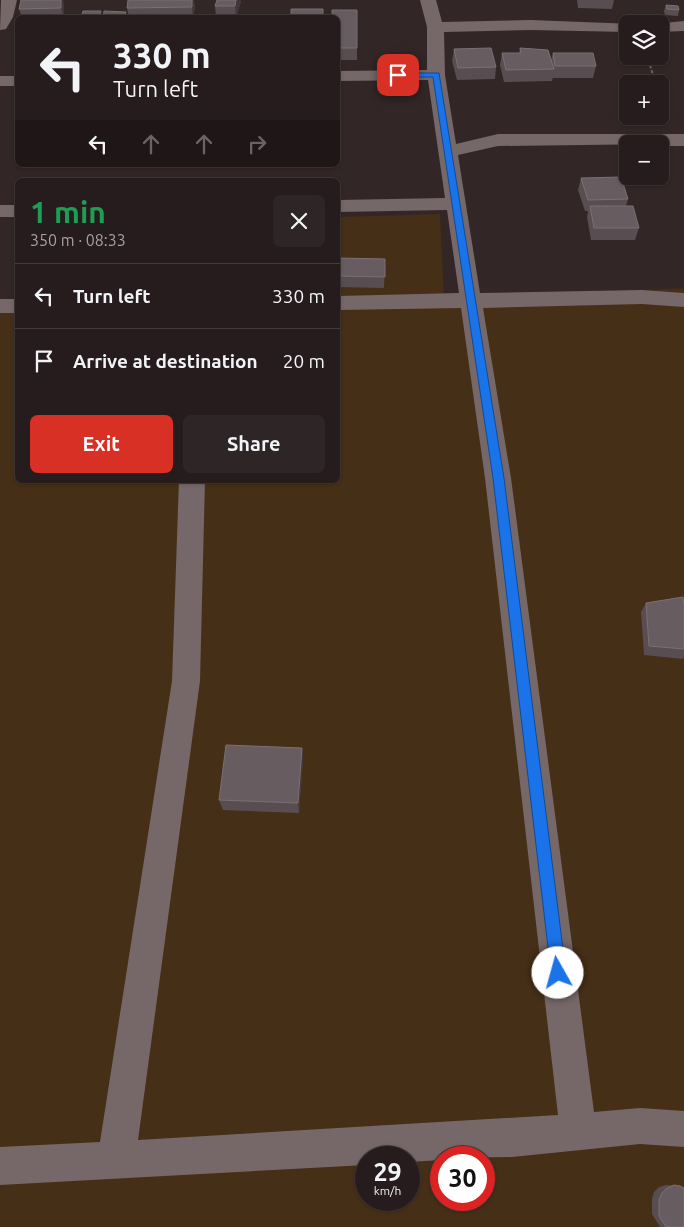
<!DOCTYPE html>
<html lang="en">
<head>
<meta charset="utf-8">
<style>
	body { margin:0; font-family:Ubuntu,sans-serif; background:#2e2526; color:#f1f3f6; height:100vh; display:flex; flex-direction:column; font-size:19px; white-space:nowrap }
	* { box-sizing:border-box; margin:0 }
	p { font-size:16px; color:#a4a1a4 }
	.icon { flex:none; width:28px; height:28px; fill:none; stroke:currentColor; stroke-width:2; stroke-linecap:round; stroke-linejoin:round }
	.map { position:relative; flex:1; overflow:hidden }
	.side { position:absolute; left:15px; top:178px; width:325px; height:305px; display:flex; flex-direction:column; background:#261c1d; border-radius:8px; box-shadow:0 1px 4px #0004,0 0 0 1px #423a3b }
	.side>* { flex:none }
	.banner { position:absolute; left:15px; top:15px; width:325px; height:152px; border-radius:8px; box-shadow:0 1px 4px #0004,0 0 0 1px #423a3b; background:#261c1d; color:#f1f3f6; overflow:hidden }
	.controls { position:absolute; left:619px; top:15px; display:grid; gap:10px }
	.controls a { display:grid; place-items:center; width:50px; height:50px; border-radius:8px; background:#261c1d; box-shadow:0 1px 4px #0004,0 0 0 1px #423a3b; font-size:25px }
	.speed { position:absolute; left:355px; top:1146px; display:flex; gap:10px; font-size:25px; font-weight:700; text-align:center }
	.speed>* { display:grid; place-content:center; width:65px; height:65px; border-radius:50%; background:#261c1d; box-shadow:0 1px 4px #0004,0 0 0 1px #423a3b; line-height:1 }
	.speed small { font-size:12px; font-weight:400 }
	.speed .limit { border:8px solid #d22; background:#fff; color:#111 }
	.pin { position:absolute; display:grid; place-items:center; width:42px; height:42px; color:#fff; margin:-21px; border-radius:10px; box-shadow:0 2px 8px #0006 }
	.me { position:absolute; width:55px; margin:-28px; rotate:353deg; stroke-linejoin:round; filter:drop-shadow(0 0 4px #0008) }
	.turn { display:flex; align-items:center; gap:18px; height:105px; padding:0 15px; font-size:22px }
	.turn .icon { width:65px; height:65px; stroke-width:2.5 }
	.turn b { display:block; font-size:35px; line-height:42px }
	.lanes { display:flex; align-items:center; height:48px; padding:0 15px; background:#0003; justify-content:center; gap:25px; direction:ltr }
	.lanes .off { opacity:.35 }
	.round { display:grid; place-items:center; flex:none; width:52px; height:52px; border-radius:8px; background:#2e2526 }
	.head { display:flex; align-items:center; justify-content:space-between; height:85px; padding:0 15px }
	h1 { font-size:30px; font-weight:700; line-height:38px; color:#1e9e55 }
	.primary-button { display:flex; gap:10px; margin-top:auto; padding:10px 15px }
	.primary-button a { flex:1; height:58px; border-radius:8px; background:#d93025; color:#fff; font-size:20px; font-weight:700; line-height:58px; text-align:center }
	.primary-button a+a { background:#2e2526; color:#f1f3f6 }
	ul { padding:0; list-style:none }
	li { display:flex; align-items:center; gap:15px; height:65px; padding:0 15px; border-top:1px solid #423a3b }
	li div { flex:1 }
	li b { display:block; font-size:19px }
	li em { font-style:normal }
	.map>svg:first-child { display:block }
</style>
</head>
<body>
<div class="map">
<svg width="684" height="1227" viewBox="0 0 684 1227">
	<rect width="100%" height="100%" fill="#322627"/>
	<path fill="#462f17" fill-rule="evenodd" d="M440,214l4,86 240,-12v939h-684v-927h17l1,180h320v-263zM366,1158h43v42h-43zM441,1158h43v42h-43z"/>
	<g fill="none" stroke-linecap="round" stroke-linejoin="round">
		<path stroke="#6d6363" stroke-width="2" stroke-dasharray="3 2" stroke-linecap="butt" d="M647,56l9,28
			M626,121l2,-7"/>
		<path fill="#766868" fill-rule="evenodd" d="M1,0h16l-4,17 -7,12 -6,1z
			M420,0h16l6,22 89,-2 103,4h-6v8l-97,-2 -87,2 1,43 11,69 42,-10h186v12h-24v-2l-162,2 -40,9 22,138 162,-3 42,3v14l-42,-3 -159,4 28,170 83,634 46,-4 44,3v36l-44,-3 -128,13 -71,1v2l-32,2v-4h-43v7l-366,20v-38l100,-5 72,-461 7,-201h26l-5,201 -62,459 420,-25 -73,-637 -24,-170 -123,2v-14l121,-3 -12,-83 -109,2v-12l107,-2 -17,-118 -90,1v-10l89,-1v-43z
			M684,21v10l-24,1v-8h-6z
			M0,76h18v10h-18z
			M0,205h18v12h-18z
			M0,299h18v14h-18z"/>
	</g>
	<path fill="#584d51" d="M577,0h37l-2,9 -34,-1z
		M241,1l-5,17 -20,-1 -1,-11z
		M64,3v15h-42l-3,-9z
		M666,5l13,5 -1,6 -13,-1 -1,-4z
		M195,6l-2,12h-64l-2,-10z
		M357,10v50h-19v-42z
		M520,48l31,12 2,-7 43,13 -3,12h-40v-1l-1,4 -48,1 -4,-17 2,-12h17z
		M454,49l42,18 -1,12 -38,1 -5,-19z
		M581,178l47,21 -2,7 13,22 -4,12h-44l-4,-23 1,-6h-3l-7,-21z
		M338,258l47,1 -1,29 -46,-1z
		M646,603l38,2v52l-1,2 -39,-4 -3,-43z
		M302,748l1,11 -4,54 -76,-3 -4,-10z
		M666,1185l14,1 4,41h-24l-8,-13v-15l2,-7 5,-5z"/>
	<path fill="#43373a" d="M61,0h2l1,3v15l-3,-10z
		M192,0h2l1,6 -2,12 -1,-11z
		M236,0h4l1,1 -5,17 -1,-12z
		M302,748l1,11 -4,54 -1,-10z"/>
	<path fill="#675c60" stroke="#7b7073" d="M21,0h40v8l-42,1z
		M128,0h64v7l-65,1z
		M217,0h19l-1,6h-20z
		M666,5l12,1 1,4 -12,-1z
		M291,9h32v9h-32z
		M332,10h25v38h-19v-30h-6z
		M83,11h18l-2,7h-18z
		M104,11l22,1 -2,6h-21z
		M491,48l5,19 -38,1 -4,-19z
		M520,48l28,2 6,19 -48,1 -4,-17h19z
		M553,53h40l3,13h-41z
		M621,177l7,22 -40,1 -7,-22z
		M590,206h43l6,22h-45z
		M338,258l47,1v18l-47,-1z
		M683,597l1,8v44l-35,-3 -3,-43z
		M226,745l76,3 -4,55 -79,-3z
		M674,1185l6,1 4,2v39h-18l-7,-11v-16l3,-7 5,-5z"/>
	<path fill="#1a73e8" stroke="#114b97" d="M439,73l65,405 62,495 -3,5 -5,2 -4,-2 -3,-5 -58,-495 -60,-401h-35l-4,-2 4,-2z"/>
</svg>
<div class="controls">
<a><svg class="icon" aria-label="layers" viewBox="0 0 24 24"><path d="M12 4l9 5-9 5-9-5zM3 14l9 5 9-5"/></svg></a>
<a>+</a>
<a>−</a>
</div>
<div class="speed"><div>29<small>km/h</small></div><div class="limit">30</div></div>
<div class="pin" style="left:398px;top:75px;background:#d93025"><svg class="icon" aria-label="arrive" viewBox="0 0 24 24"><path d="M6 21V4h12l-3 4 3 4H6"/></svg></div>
<svg class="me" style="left:558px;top:973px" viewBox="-20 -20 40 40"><circle r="19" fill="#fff"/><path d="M0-13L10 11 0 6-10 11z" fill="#1a73e8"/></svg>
<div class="banner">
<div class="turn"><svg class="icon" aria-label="left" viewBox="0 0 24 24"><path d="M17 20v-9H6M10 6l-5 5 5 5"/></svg><div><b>330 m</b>Turn left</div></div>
<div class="lanes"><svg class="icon" aria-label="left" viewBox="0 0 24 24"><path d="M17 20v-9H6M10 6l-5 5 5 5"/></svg><svg class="icon off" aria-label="ahead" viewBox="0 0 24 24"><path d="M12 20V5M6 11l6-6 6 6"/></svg><svg class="icon off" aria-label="ahead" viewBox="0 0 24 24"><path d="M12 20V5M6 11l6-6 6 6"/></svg><svg class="icon off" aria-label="right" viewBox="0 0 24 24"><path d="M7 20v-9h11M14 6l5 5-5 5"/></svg></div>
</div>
<section class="side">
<div class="head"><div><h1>1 min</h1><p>350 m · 08:33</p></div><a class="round"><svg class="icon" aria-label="close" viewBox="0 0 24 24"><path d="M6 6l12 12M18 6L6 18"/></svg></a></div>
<ul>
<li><svg class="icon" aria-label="left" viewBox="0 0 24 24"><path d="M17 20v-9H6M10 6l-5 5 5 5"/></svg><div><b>Turn left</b></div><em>330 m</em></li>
<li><svg class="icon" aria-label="arrive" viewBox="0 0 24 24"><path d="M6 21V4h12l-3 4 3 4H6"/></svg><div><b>Arrive at destination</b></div><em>20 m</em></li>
</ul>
<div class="primary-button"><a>Exit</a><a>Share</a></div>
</section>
</div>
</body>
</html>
